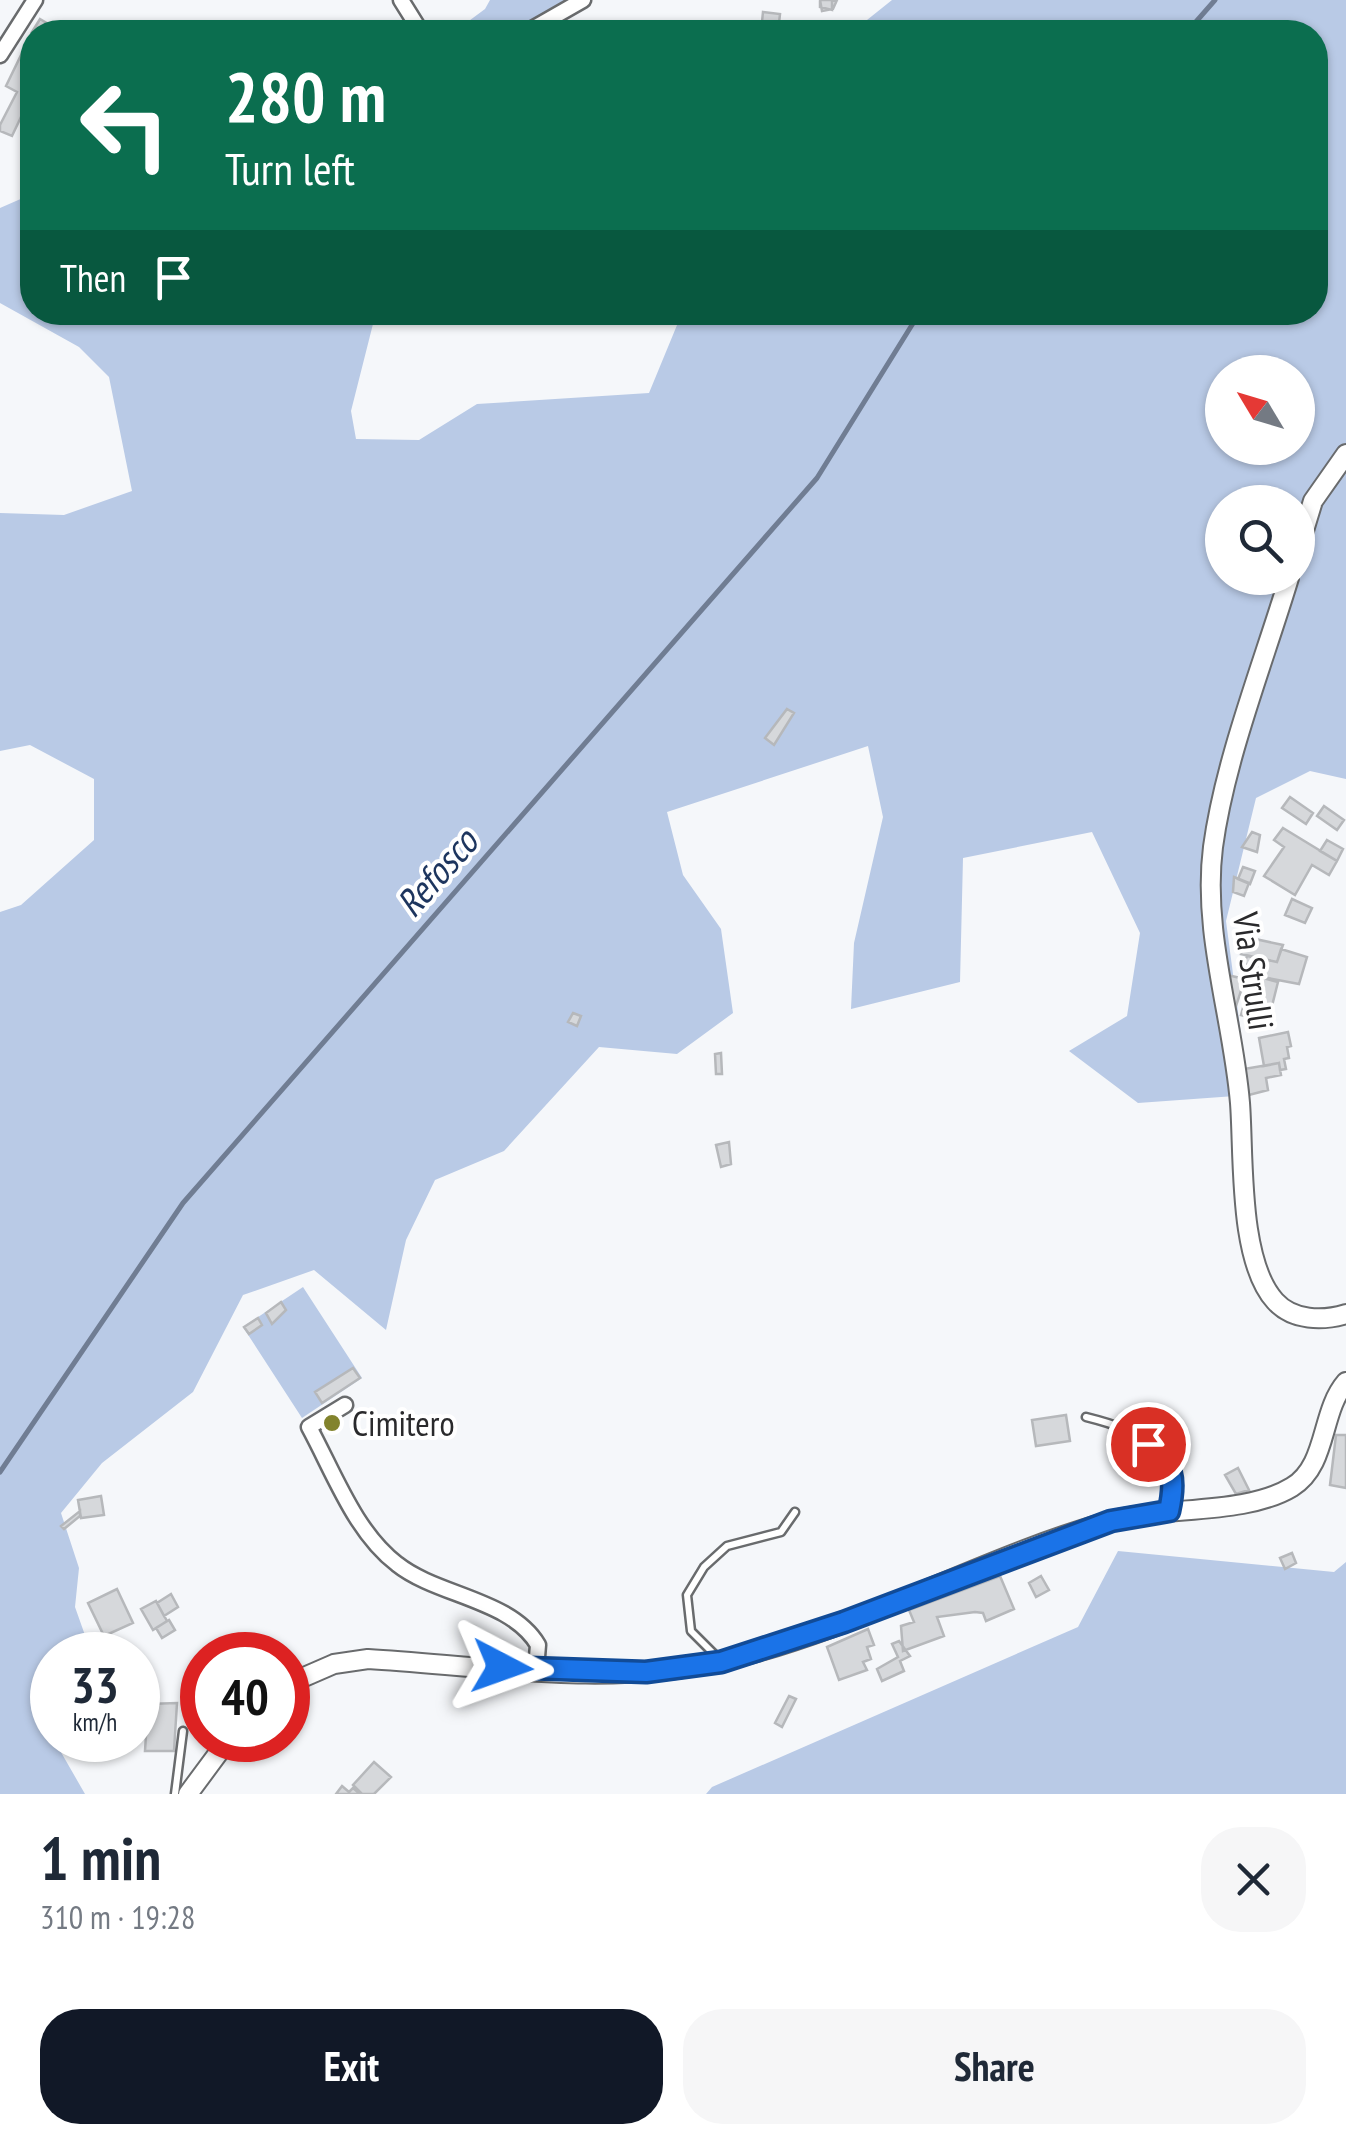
<!DOCTYPE html>
<html lang="en">
<head>
<meta charset="utf-8">
<style>
	body { margin:0; font-family:"PT Sans Narrow",sans-serif; background:#f6f6f7; color:#1f2937; height:100vh; display:flex; flex-direction:column; font-size:38px; white-space:nowrap }
	* { box-sizing:border-box; margin:0 }
	p { font-size:32px; color:#747a83 }
	.icon { flex:none; width:55px; height:55px; fill:none; stroke:currentColor; stroke-width:2; stroke-linecap:round; stroke-linejoin:round }
	.map { position:relative; height:1794px; overflow:hidden }
	.side { display:flex; flex-direction:column; background:#fff; flex:1 }
	.side>* { flex:none }
	.guide { position:absolute; left:20px; top:20px; width:1308px; height:305px; border-radius:40px; box-shadow:0 2px 8px #0004; background:#0b6e4f; color:#fff; overflow:hidden }
	.needle { width:65px; rotate:308deg }
	.controls { position:absolute; left:1205px; top:355px; display:grid; gap:20px }
	.controls a { display:grid; place-items:center; width:110px; height:110px; border-radius:50%; background:#fff; box-shadow:0 2px 8px #0004; font-size:50px }
	.speed { position:absolute; left:30px; top:1632px; display:flex; gap:20px; font-size:50px; font-weight:700; text-align:center }
	.speed>* { display:grid; place-content:center; width:130px; height:130px; border-radius:50%; background:#fff; box-shadow:0 2px 8px #0004; line-height:1 }
	.speed small { font-size:25px; font-weight:400 }
	.speed .limit { border:15px solid #d22; background:#fff; color:#111 }
	.pin { position:absolute; display:grid; place-items:center; width:85px; height:85px; color:#fff; margin:-42px; border:5px solid #fff; border-radius:50%; box-shadow:0 2px 10px #0007 }
	.me { position:absolute; width:110px; margin:-55px; rotate:94deg; stroke-linejoin:round; filter:drop-shadow(0 0 8px #0008) }
	.turn { display:flex; align-items:center; gap:35px; height:210px; padding:0 40px; font-size:45px }
	.turn .icon { width:130px; height:130px; stroke-width:2.5 }
	.turn b { display:block; font-size:70px; line-height:85px }
	.then { display:flex; align-items:center; height:95px; padding:0 40px; background:#0003; gap:20px; font-size:38px }
	.round { display:grid; place-items:center; flex:none; width:105px; height:105px; border-radius:40px; background:#f6f6f7 }
	.head { display:flex; align-items:center; justify-content:space-between; height:170px; padding:0 40px }
	h1 { font-size:60px; font-weight:700; line-height:75px }
	.cta { display:flex; gap:20px; margin-top:auto; padding:20px 40px }
	.cta a { flex:1; height:115px; border-radius:40px; background:#111827; color:#fff; font-size:40px; font-weight:700; line-height:115px; text-align:center }
	.cta a+a { background:#f6f6f7; color:#1f2937 }
	.map>svg:first-child { display:block }
</style>
</head>
<body>
<div class="map">
<svg width="1346" height="1794" viewBox="0 0 1346 1794">
	<rect width="100%" height="100%" fill="#f5f7fa"/>
	<path fill="#b9cae6" fill-rule="evenodd" d="M490,0h78l-23,32h-91l31,-23z
		M892,0h454v779l-36,-8 -54,27 -30,123 23,174 -111,8 -69,-52 58,-35 13,-83 -48,-101 -129,26 -3,124 -109,27 3,-66 29,-126 -15,-71 -201,66 16,63 38,54 12,84 -56,41 -78,-7 -95,104 -69,29 -29,60 -20,90 -72,-60 -71,25 -50,97 -91,71 -41,50 18,55 -4,39 17,48h-40v85h10l-4,7 27,47h-85v-882l21,-7 73,-65v-61l-64,-34 -30,6v-238l64,2 68,-24 -23,-114 -30,-30 -79,-44v-95l32,-14v118l339,1 2,11 -22,87 5,28 63,1 58,-36 172,-11 33,-80 633,-1v-280h-463zM1222,372h76v76h-76zM1222,502h76v76h-76z
		M303,1287l59,91 -60,40 -59,-91z
		M1118,1551l216,21 12,-10v232h-640l6,-7 366,-160z"/>
	<g fill="none" stroke-linecap="round" stroke-linejoin="round">
		<path stroke="#707d93" stroke-width="5" d="M1187,32l28,-32
			M0,1472l183,-269 634,-725 103,-166"/>
	</g>
	<path fill="#d6d8db" stroke="#b6b8bb" stroke-width="2.5" d="M820,0h18l-6,1v9l-12,-3z
		M820,0h17l-4,9 -11,2z
		M763,12l17,2 -2,18h-17z
		M40,19l15,9 -2,4h-21z
		M22,53l10,6v35l-4,10 4,3v10l-2,4 -9,-4 -9,19 -12,-5v-6l17,-33 -11,-6z
		M787,709l7,4 -20,32 -9,-7z
		M1290,797l23,16 -7,11 -24,-16z
		M1324,806l20,14 -7,10 -20,-14z
		M1283,828l54,33 -8,14 -17,-10 -17,30 -31,-19 20,-29 -10,-7z
		M1252,832l8,3 -3,17 -15,-5z
		M1327,840l16,9 -6,12 -17,-10z
		M1243,867l12,4 -5,13 -12,-5z
		M1234,877l15,6 -5,13 -11,-4z
		M1292,899l20,9 -7,15 -20,-8z
		M1246,937l37,8 -6,17 -36,-8z
		M1281,949l26,8 -8,27 -47,-9 2,-8 -10,-3 3,-8 30,6z
		M1227,975l18,4 -10,30z
		M1252,975l26,7 -10,40 -27,-7z
		M573,1013l8,3 -4,10 -9,-4z
		M1288,1032l3,14 -4,1 2,11 -5,1 2,10 -6,1 -1,-7 -15,3 -5,-28z
		M721,1053l1,21h-6l-1,-20z
		M1279,1063l2,12 -15,3 2,12 -19,5 -5,-26z
		M729,1142l2,22 -10,3 -5,-22z
		M281,1302l5,8 -14,14 -6,-11z
		M258,1318l4,7 -13,9 -5,-7z
		M353,1368l7,10 -38,25 -7,-11z
		M1066,1415l4,26 -34,5 -4,-26z
		M1336,1435h10v53l-16,-3z
		M1238,1468l11,22 -13,4 -11,-19z
		M101,1496l3,19 -23,3 -3,-18z
		M80,1511v5l-16,13 -3,-3z
		M1292,1553l4,10 -11,6 -5,-11z
		M1000,1576l14,33 -28,12 -3,-8 -8,-1 -38,5 7,19 -41,15 -2,-25 13,-4 -5,-12z
		M1041,1576l8,14 -13,7 -7,-14z
		M117,1589l16,34 -29,13 -16,-33z
		M171,1594l7,13 -14,9 -7,-13z
		M156,1601l11,20 -14,9 -12,-21z
		M169,1620l6,10 -13,8 -6,-10z
		M868,1629l6,16 -7,2 4,12 -8,3 4,8 -28,10 -12,-33z
		M899,1641l11,15 -10,5 4,10 -22,10 -5,-12 21,-12 -6,-13z
		M99,1645l7,8 -13,2 -2,-8z
		M789,1696l7,3 -14,28 -7,-4z
		M177,1703l-3,48h-29l3,-47z
		M374,1762l17,15 -17,17h-12l-9,-9z
		M342,1786l7,6 4,-4 7,6h-24z"/>
	<g fill="none" stroke-linecap="round" stroke-linejoin="round">
		<defs>
			<path id="lane" d="M1086,1417c52,13 97,31 83,93
				M717,1657l-26,-26 -4,-36 17,-28 23,-21 54,-14 14,-20
				M175,1794l8,-63"/>
			<path id="street" d="M401,0l20,32
				M527,32l56,-32
				M0,55l35,-55
				M345,1405l-36,22c25,46 46,105 88,137 40,32 114,35 141,81l-2,24"/>
			<path id="secondary" d="M1298,550l15,-49 33,-47
				M1289,578c-26,86 -64,181 -76,269 -11,86 20,171 27,256 4,52 -2,157 35,198 18,20 48,20 71,13
				M288,1684l46,-20 34,-5c115,7 241,28 354,2 136,-31 259,-104 392,-141 53,-14 132,-5 178,-33 36,-22 28,-75 54,-105
				M188,1794l40,-54"/>
		</defs>
		<use href="#lane" stroke="#696b6d" stroke-width="11"/>
		<use href="#street" stroke="#696b6d" stroke-width="19"/>
		<use href="#secondary" stroke="#696b6d" stroke-width="22"/>
		<use href="#lane" stroke="#fff" stroke-width="6"/>
		<use href="#street" stroke="#fff" stroke-width="14"/>
		<use href="#secondary" stroke="#fff" stroke-width="18"/>
	</g>
	<g fill="none" stroke-linecap="round" stroke-linejoin="round">
		<defs>
			<path id="route" d="M502,1667l144,5 75,-10 123,-40 267,-101 58,-10c7,-32 5,-45 -21,-67"/>
		</defs>
		<use href="#route" stroke="#114b97" stroke-width="25"/>
		<use href="#route" stroke="#1a73e8" stroke-width="18"/>
	</g>
	<circle fill="#82832d" stroke="#fff" stroke-width="4" cx="332" cy="1423" r="10"/>
	<g text-anchor="middle" dominant-baseline="central" stroke-width="8" stroke-linejoin="round" paint-order="stroke">
		<g font-size="35" fill="#2a2a2c" stroke="#fff">
			<text transform="translate(1254 971) rotate(82)">Via Strulli</text>
		</g>
		<g font-size="35" fill="#2a2a2c" stroke="#fff" text-anchor="start">
			<text x="352" y="1423">Cimitero</text>
		</g>
		<g font-size="38" font-style="italic" fill="#1d355e" stroke="#fff">
			<text transform="translate(436 872) rotate(-49)">Refosco</text>
		</g>
	</g>
</svg>
<div class="controls">
<a><svg class="needle" viewBox="-14 -14 28 28"><path d="M0-13l5 13h-10z" fill="#e53935"/><path d="M0 13l5-13h-10z" fill="#747a83"/></svg></a>
<a><svg class="icon" aria-label="search" viewBox="0 0 24 24"><circle cx="10" cy="10" r="6"/><path d="M15 15l6 6"/></svg></a>
</div>
<div class="speed"><div>33<small>km/h</small></div><div class="limit">40</div></div>
<div class="pin" style="left:1148px;top:1444px;background:#d93025"><svg class="icon" aria-label="arrive" viewBox="0 0 24 24"><path d="M6 21V4h12l-3 4 3 4H6"/></svg></div>
<svg class="me" style="left:502px;top:1667px" viewBox="-20 -20 40 40"><path d="M0-17L14 15 0 8-14 15z" fill="#1a73e8" stroke="#fff" stroke-width="4"/></svg>
<div class="guide">
<div class="turn"><svg class="icon" aria-label="left" viewBox="0 0 24 24"><path d="M17 20v-9H6M10 6l-5 5 5 5"/></svg><div><b>280 m</b>Turn left</div></div>
<div class="then">Then<svg class="icon" aria-label="arrive" viewBox="0 0 24 24"><path d="M6 21V4h12l-3 4 3 4H6"/></svg></div>
</div>
</div>
<section class="side">
<div class="head"><div><h1>1 min</h1><p>310 m · 19:28</p></div><a class="round"><svg class="icon" aria-label="close" viewBox="0 0 24 24"><path d="M6 6l12 12M18 6L6 18"/></svg></a></div>
<div class="cta"><a>Exit</a><a>Share</a></div>
</section>
</body>
</html>
